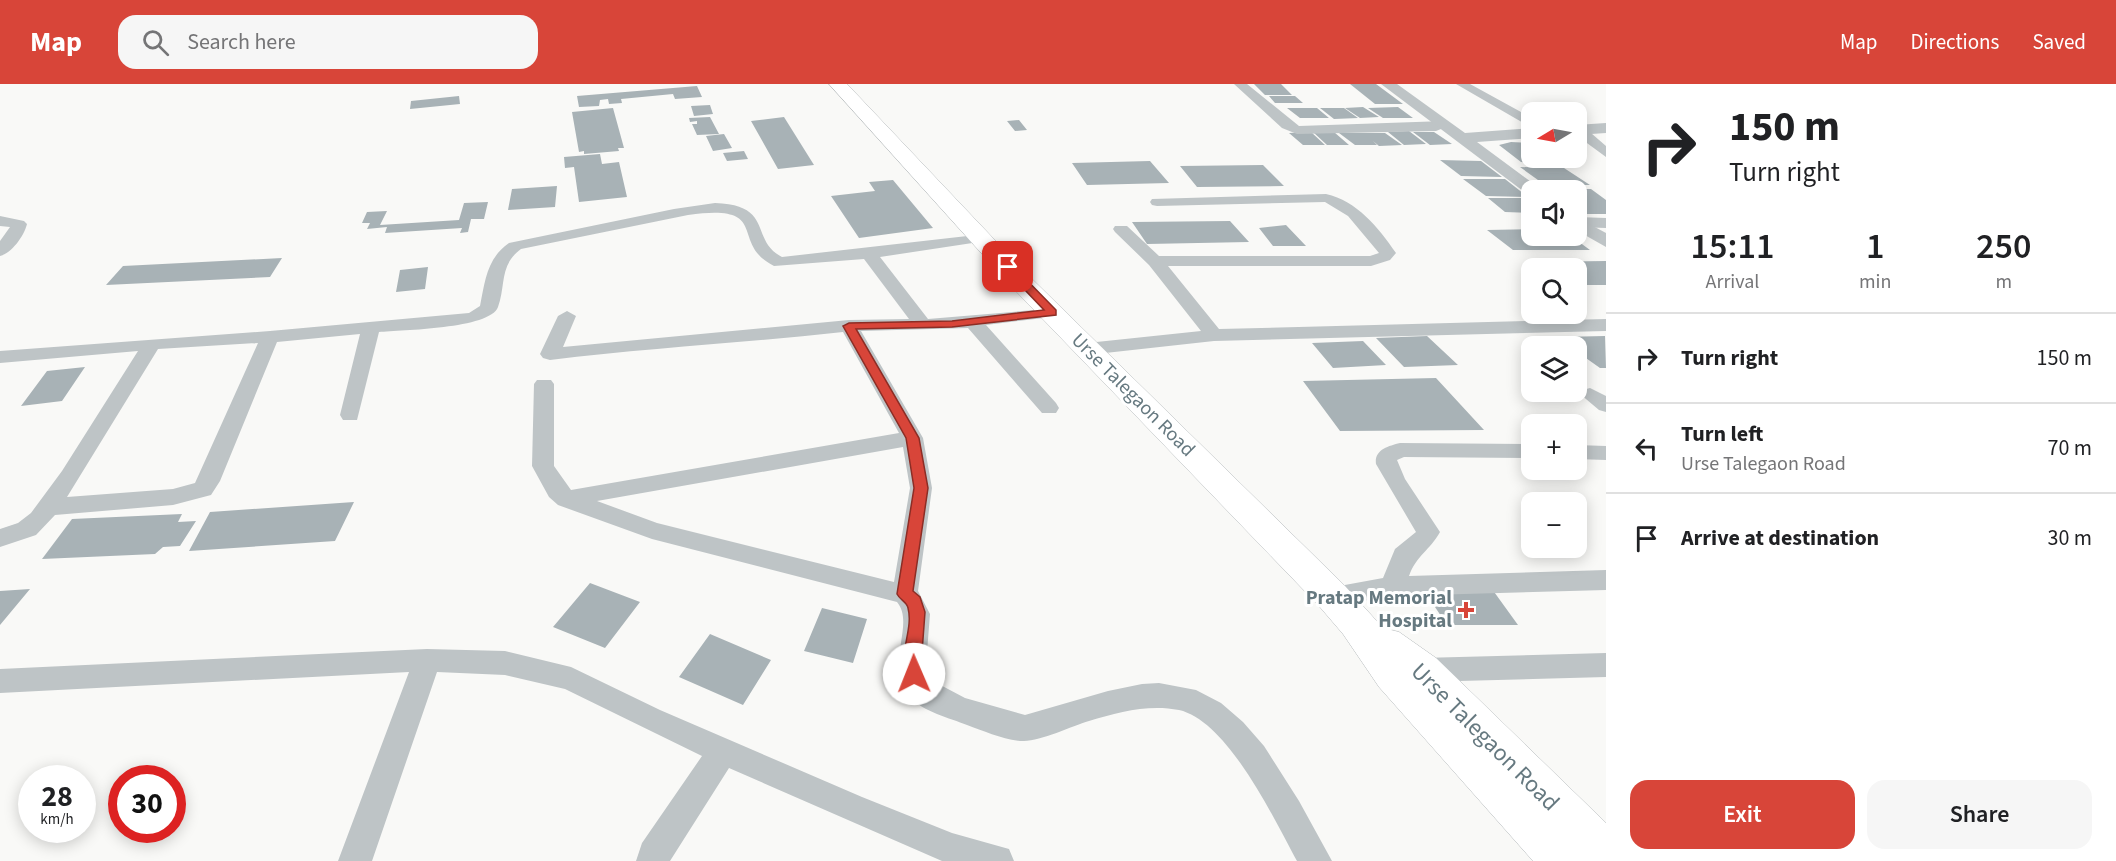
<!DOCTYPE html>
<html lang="en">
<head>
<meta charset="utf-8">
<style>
	body { margin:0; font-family:"Source Sans 3",sans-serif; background:#f6f6f6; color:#202124; height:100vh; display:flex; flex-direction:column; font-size:22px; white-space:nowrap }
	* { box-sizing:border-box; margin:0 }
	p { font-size:20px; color:#757577 }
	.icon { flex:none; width:33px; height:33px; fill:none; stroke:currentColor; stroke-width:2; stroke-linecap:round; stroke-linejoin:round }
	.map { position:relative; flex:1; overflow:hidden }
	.side { display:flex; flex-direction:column; background:#fff; width:510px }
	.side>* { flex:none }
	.banner { background:#fff; color:#202124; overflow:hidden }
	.needle { width:39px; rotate:260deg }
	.tools { position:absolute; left:1521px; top:18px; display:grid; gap:12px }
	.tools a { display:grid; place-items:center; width:66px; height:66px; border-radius:12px; background:#fff; box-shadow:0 3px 15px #0003; font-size:30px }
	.speed { position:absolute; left:18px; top:681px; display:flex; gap:12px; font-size:30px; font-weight:700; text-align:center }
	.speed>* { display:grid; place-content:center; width:78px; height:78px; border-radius:50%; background:#fff; box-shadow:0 3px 15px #0003; line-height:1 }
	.speed small { font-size:15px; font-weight:400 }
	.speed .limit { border:9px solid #d22; background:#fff; color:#111 }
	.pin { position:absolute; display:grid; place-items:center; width:51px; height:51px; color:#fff; margin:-26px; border-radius:12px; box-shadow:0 3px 9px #0006 }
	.me { position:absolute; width:66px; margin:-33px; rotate:359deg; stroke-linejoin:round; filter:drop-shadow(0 0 4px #0008) }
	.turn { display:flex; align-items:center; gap:21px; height:126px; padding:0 24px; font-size:27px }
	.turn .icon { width:78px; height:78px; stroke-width:2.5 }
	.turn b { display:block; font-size:42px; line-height:51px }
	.eta { display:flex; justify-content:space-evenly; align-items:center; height:102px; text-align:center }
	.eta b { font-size:36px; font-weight:600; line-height:42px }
	.primary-button { display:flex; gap:12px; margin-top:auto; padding:12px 24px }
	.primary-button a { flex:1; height:69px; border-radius:18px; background:#d84539; color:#fff; font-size:24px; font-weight:600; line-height:69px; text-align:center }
	.primary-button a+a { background:#f6f6f6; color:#202124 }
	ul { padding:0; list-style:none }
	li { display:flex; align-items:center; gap:18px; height:90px; padding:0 24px; border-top:2px solid #e0e0e0 }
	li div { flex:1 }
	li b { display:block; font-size:22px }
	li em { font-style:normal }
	header { display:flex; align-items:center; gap:36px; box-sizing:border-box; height:84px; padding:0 30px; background:#d84539; color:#fff }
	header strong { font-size:28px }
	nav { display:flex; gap:33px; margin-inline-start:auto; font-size:21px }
	.search { width:420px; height:54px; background:#f6f6f6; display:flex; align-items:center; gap:15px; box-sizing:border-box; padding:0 21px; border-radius:18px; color:#757577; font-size:22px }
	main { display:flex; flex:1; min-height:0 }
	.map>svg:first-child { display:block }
</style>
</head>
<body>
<header>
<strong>Map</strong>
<div class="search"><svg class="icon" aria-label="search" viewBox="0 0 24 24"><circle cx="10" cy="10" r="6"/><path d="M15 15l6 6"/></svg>Search here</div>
<nav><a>Map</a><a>Directions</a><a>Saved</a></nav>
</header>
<main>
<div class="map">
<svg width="1606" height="777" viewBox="0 0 1606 777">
	<rect width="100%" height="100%" fill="#f9f9f7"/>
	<path fill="#a8b2b6" d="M1254,0h27l11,11h-27z
		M1350,0h26l27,20h-28z
		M697,2l5,11 -27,2 -2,-5 -52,5 1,4 -13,1 -1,-5 -8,1 -1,6 -20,1 -2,-11z
		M459,12l1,8 -50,5 1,-8z
		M1269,12h26l8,7h-28z
		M710,21l3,9 -19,2 -3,-10z
		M1363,23l16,10 -19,1 -15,-10z
		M1398,23l15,11h-30l-15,-10z
		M613,24l11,40h-6l1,3 -35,3v-3l-5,1 -7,-40z
		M1287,24h30l12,10h-29z
		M1320,24h24l14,10 -24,1z
		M710,33l9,17 -22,1 -5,-11h5v-3l-7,1 -1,-4z
		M784,33l30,48 -36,4 -27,-48z
		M1019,36l8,10 -12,1 -8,-10z
		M1409,47l17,13 -22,1 -16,-13z
		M1311,48l14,13h-22l-14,-12z
		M1313,48h21l15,13h-22z
		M1413,48h21l18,12 -22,1z
		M1339,49h46l17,12 -23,1 -6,-5 4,4h-22z
		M724,50l8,14 -19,3 -7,-15z
		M1511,58l21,1v15h44l7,5 -22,2 -40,-3 -22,-17z
		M744,67l4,8 -21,2 -4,-8z
		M600,70l2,10 17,-2 8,35 -48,5 -5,-35 -9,1 -1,-11z
		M1440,76l41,1 21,16 -41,-1z
		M1150,77l19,22 -82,2 -15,-22z
		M1263,81l21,21 -87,1 -17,-21z
		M1520,83l44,1 26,17h-45z
		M1463,95h42l23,18 -42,-1z
		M893,96l40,48 -74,10 -28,-42 44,-5 -6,-9z
		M557,102l-2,21 -47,3 4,-21z
		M1591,105l15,11v14h-19l-11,-8v-17z
		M1488,114h44v15l-27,-1z
		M488,118l-4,17h-13l-3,13 -8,1 2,-5 -77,5 2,-6 -20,2 3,-6h-8l5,-11 20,-1 -7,14 79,-5 5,-17z
		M1230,137l19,21 -102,2 -15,-22z
		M1286,141l20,21h-33l-14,-18z
		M1532,145v7h39l19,14h-77l-26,-20z
		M282,174l-12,19 -164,8 17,-19z
		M1606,177v24h-30v-17h-38l-8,-6z
		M428,183l-3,22 -29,3 4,-22z
		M1427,252l31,29 -54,2 -28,-29z
		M1605,252l1,32h-6l-24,-17v-5h-5l-11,-9z
		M1363,257l23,24 -53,3 -21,-25z
		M85,283l-23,34 -41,5 26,-35z
		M1436,294l48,52 -144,1 -37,-50z
		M354,418l-19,39 -146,10 21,-39z
		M182,430l-4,8 18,-1 -16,25 -17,1 -8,7 -113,5 30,-40z
		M590,499l50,19 -35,46 -52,-21z
		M30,505l-30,36v-34z
		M1423,505h69l26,36h-71z
		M822,524l45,11 -14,44 -49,-12z
		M710,550l61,26 -28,45 -64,-28z"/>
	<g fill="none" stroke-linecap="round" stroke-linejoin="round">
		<defs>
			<path id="trunk" d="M829,0h18l181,191 317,311 38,42 16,4 37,26 170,165v38h-73l-154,-174 -36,-53 -24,-28 -309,-321z"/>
		</defs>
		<use href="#trunk" stroke="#b4b9bb" stroke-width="1"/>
		<path fill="#bec4c6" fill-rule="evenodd" d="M1234,0h13l52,42 146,-5 6,4 -15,6 -139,3 -15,-6z
			M1456,0h14l62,34v10z
			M1576,43h8l22,19v11l-30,-22z
			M1326,110c31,7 52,33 70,59l-6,7 -19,6h-203l51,63 387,-10v12l-392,10 -127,14 -10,-6 10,-6 114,-12 -52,-66 -34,-33 -2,-3 2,-3h12l32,30h211l9,-3 -31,-37 -23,-14 -168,4 -5,-1 -2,-3 2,-3z
			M715,119c60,2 34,37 67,54l203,-23 2,3 -8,5 -99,15 48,62 130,-11 3,4 -3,4 -6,1 -66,8 70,78 3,5 -3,5h-14l-74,-85 -107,3 62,107 9,50 -14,103 12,23 -4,51 5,15 34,18 60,17 83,-24 34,-7 17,-1 37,7 25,13 22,19 21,24 35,55 33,60h-35c-23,-42 -69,-140 -118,-151 -30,-6 -61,2 -90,11 -17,5 -48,20 -65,20 -18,0 -40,-10 -57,-16 -17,-7 -44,-13 -57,-28 -27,-33 6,-72 -13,-95l-245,-63 -94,-34 -9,-8 -17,-31 2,-82 3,-4h14l3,4v82l17,24 328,-57 -56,-101c-98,11 -195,16 -293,28l-7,-2 -3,-4 18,-38 9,-5 9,5 -13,31 286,-27 60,-1 -45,-60 -90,7c-46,-23 -1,-63 -86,-51l-167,34c-22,16 -15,36 -23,58 -8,22 -97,23 -119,25l-22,88h-14l-3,-5 20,-81 -83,8 -57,139 -9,14 -38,10 -118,10 -19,20 -36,12v-18l18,-6 13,-10 31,-42 76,-120 -138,12v-12l270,-20 199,-18 11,-7c5,-25 7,-48 29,-63l165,-34zM258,259l-63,140 -22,6 -106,8 91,-148zM903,363l7,41 -16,94 -237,-59 -60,-22z
			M0,132l24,5 3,3c-3,12 -15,29 -27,32v-15l10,-14 -10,-1z
			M1577,133l29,1v10l-30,-1z
			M1590,304l16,8v16l-7,-2 -19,-16 3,-4z
			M1400,359l132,1v14l-128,-1 -7,3 8,19 35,53c-10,18 -24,24 -31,44l197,-6v20l-213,6 -61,10 -9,-3 -4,-7 4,-7 60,-11 12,-29 21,-17 -40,-68c-2,-14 12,-18 24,-21z
			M1576,361l30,1v14l-30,-1z
			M427,565l78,2 66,16 89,43 202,87 90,36 57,16 5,12h-72l-213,-93 -59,93h-34l6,-18 60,-87 -137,-67 -60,-14 -68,-3 -65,189h-34l71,-189 -409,21v-24z
			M1606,569v24l-185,5 -10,-4 -4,-8 4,-8 10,-4z"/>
		<path fill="#bec4c6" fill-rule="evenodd" d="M1381,0h16l68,49 67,-5v10l-55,4 65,48h-10v5l-5,-1z
			M1606,39v10l-30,2v-10z
			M1576,133l30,16v14l-30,-17z"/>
		<use href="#trunk" fill="#fff" fill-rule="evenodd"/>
	</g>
	<path fill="#d84539" stroke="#8c2d25" stroke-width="1.5" d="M1005,181h7l44,45v5l-104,12 -96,2 63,109 9,50 -15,103 7,6 5,15 -5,67h-12c-12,-23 6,-48 0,-71 -1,-6 -8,-8 -11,-14l17,-106 -8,-50 -63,-112 6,-3 103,-2 92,-11 -39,-41z"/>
	<path fill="#d84539" stroke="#fff" stroke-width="2" d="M1463 517h6v6h6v6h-6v6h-6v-6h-6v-6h6z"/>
	<g text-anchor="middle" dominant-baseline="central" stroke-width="6" stroke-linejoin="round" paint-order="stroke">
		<g font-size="20" fill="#667980" stroke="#fff">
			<text transform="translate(1133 311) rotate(45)">Urse Talegaon Road</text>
		</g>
		<g font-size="20" font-weight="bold" fill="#667980" stroke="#fff" text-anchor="end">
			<text x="1452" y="514">Pratap Memorial<tspan x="1452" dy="23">Hospital</tspan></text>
		</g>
		<g font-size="24" fill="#667980" stroke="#fff">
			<text transform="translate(1485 653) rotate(45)">Urse Talegaon Road</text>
		</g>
	</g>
</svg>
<div class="tools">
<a><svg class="needle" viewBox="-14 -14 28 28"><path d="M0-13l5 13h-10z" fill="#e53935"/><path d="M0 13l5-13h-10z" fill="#757577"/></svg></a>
<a><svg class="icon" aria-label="sound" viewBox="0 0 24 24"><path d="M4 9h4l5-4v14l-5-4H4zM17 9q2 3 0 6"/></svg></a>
<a><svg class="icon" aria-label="search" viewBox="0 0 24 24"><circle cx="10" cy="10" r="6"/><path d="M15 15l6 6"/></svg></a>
<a><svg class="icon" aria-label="layers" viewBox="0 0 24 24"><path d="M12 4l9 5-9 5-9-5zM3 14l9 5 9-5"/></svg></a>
<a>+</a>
<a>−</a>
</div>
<div class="speed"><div>28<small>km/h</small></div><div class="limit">30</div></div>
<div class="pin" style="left:1008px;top:183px;background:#d93025"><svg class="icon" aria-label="arrive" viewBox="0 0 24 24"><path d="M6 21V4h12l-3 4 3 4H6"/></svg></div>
<svg class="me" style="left:914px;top:590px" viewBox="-20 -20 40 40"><circle r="19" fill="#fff"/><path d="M0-13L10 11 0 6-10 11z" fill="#d84539"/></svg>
</div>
<section class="side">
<div class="banner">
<div class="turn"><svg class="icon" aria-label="right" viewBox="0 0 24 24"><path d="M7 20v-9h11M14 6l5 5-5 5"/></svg><div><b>150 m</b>Turn right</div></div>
</div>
<div class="eta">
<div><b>15:11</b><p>Arrival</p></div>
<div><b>1</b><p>min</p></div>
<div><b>250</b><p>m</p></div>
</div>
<ul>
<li><svg class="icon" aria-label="right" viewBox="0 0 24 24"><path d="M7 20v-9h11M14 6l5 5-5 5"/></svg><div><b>Turn right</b></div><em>150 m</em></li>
<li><svg class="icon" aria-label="left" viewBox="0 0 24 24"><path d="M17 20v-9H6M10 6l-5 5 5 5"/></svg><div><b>Turn left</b><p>Urse Talegaon Road</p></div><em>70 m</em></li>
<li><svg class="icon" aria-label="arrive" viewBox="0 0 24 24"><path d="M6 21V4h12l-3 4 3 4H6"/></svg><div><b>Arrive at destination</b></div><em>30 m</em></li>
</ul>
<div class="primary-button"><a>Exit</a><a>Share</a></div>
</section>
</main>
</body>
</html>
